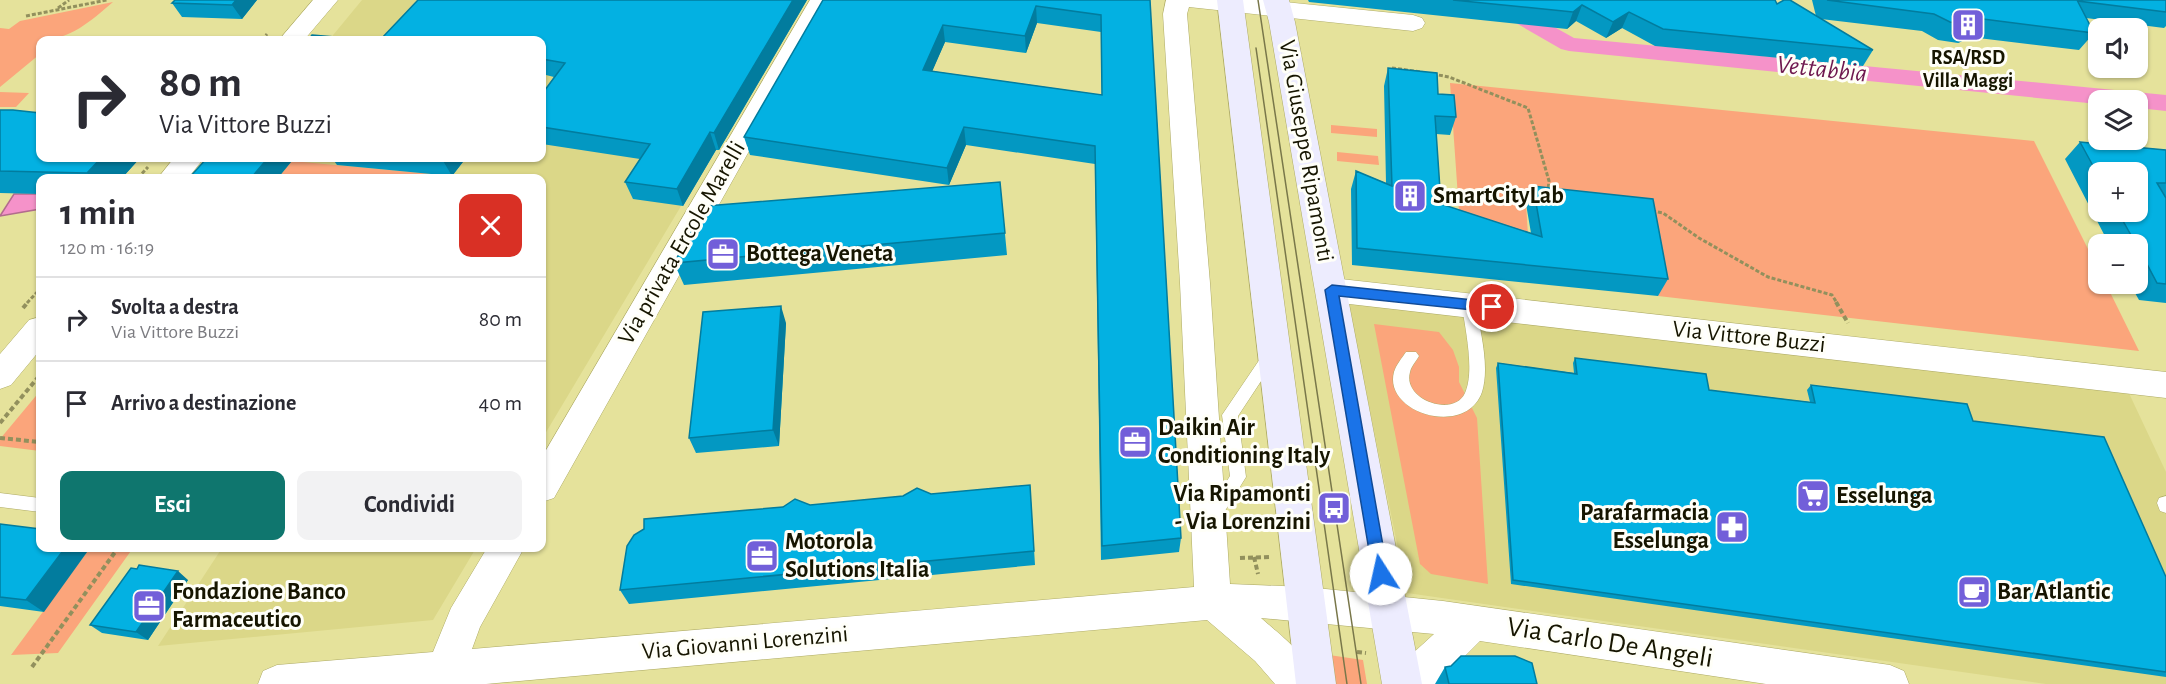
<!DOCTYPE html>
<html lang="it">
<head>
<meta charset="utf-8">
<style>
	body { margin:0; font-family:"Alegreya Sans",sans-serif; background:#f2f2f3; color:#2b2b33; height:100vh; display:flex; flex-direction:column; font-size:22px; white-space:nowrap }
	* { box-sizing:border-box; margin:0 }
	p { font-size:20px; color:#7c7c81 }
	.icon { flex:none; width:33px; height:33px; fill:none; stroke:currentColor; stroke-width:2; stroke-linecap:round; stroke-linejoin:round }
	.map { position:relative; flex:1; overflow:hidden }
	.panel { position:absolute; left:36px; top:174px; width:510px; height:378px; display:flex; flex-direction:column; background:#fff; border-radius:12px; box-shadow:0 2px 4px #0004 }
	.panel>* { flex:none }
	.hud { position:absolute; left:36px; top:36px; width:510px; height:126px; border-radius:12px; box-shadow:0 2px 4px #0004; background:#fff; color:#2b2b33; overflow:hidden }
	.fabs { position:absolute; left:2088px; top:18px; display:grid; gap:12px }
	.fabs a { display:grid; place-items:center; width:60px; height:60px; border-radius:12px; background:#fff; box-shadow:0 2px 4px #0004; font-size:30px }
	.pin { position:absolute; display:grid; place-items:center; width:51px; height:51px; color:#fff; margin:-26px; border:3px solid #fff; border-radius:50%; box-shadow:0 2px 6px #0007 }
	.me { position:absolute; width:66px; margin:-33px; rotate:350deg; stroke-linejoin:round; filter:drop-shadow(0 0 4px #0008) }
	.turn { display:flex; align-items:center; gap:21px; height:126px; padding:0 24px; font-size:27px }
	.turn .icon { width:78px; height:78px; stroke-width:2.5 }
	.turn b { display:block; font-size:42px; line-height:51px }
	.round { display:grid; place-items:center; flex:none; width:63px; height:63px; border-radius:12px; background:#f2f2f3 }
	.overview { display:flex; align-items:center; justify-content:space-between; height:102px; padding:0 24px }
	h1 { font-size:36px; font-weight:700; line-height:45px }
	.button { display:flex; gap:12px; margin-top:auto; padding:12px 24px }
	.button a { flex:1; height:69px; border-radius:12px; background:#0f766e; color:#fff; font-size:24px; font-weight:700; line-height:69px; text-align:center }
	.button a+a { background:#f2f2f3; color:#2b2b33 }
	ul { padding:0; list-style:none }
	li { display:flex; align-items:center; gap:18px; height:84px; padding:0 24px; border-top:2px solid #e1e1e2 }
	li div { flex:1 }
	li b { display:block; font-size:22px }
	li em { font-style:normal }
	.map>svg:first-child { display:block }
</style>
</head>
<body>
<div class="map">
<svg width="2166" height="684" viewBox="0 0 2166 684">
	<rect width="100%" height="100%" fill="#e5e29b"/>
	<path fill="#dbd788" d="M362,0h442l-262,439v-261h-327l17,-20h310v-118h-213z
		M1348,302l779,87 39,83v212h-120l-639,-91z
		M222,548h254l-43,72 -275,26z"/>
	<path fill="#fba57b" d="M113,2c-22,19 -43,38 -73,38v14l-40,33v-59l9,1 11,-8z
		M1450,83l584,58 64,128v15h8l33,67 -481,-55 -132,-92 2,31 -68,-9z
		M0,92l29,1 -13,14h-16z
		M1331,125l46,4v8l-46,-4z
		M1337,152l41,4 1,9 -42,-4z
		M292,161l172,16 -186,1z
		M1374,324l65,8 14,18 6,17v15l18,36 11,166 -57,-10 -11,-10z
		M40,391v60l-40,-5v-7z
		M90,548h43l-75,105 -47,2z
		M1329,655l34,5 4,24h-34z"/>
	<path fill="#f592c9" stroke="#b26c8d" stroke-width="1.5" d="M14,194h26v15l-40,7z"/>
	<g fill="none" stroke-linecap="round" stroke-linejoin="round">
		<path fill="#f592c9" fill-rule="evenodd" d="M1480,0h26l68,38 592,57v16l-28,-3v-8h-40v4l-529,-53 -8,-2 -78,-45z"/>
		<defs>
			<path id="lane" d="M1469,299l5,2 2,4c4,26 14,61 6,87 -16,46 -99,21 -88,-20 2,-7 8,-14 12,-20h10l3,4c-3,5 -8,11 -9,16 -8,28 44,46 55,21 10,-22 0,-64 -3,-88l2,-4z
				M1271,348l5,2 3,4 -41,62 8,61 -26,42 -6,2 -6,-2 -2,-5 24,-38 -8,-61 44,-65z
				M0,493l40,5v14l-40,-5z
				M2166,496v17l-6,-2 -3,-8 2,-5z"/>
			<path id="street" d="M313,0h25l-34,40h-25z
				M810,0h24l-280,498 -12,4v-45z
				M1166,0h98l149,15 9,3 3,5 -3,5 -9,3 -224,-24 -2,7 23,269 20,301 76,3 137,14 447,64 14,6 5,13h-143l-286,-43 -43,43h-40l15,-30 22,-20 -173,-16c22,19 48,39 59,66h-45l-20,-23 -48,-41 -721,64h-228l5,-13 14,-6 156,-13 18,-44 36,-60h37l-44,79 -8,22 722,-62 -14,-304 -17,-269z
				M174,158h30l-16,20h-30z
				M1332,278l834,94v26l-834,-96 -11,-4 -4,-8 4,-8z
				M40,317v33l-29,35 -11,4v-35l29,-34z"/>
			<path id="secondary" d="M1217,0h26l93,684h-40z
				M1263,0h26l6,22 127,662h-40l-113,-662z"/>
		</defs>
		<use href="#lane" stroke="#aeab66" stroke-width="1"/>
		<use href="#street" stroke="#aeab66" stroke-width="1"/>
		<use href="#secondary" stroke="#aeab66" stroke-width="1"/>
		<path stroke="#92905d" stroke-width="3" stroke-dasharray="4 2" stroke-linecap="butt" d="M58,8l11,-8
			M26,16l81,-16
			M262,40l5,-6
			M1392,68l30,4
			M1433,74l16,3 79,31 21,73 -1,10
			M138,178l10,-11
			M1652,211l11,2 36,25 69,39 64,18 5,8
			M27,303l13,-14"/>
		<path stroke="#92905d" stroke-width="4" stroke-dasharray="5 3" stroke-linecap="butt" d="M1836,302l12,21
			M23,308l5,-6
			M0,423l40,-48
			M0,438l40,4
			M1254,557l4,17
			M1240,558l29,-1
			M1357,652l9,1
			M32,667l86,-119"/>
		<use href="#lane" fill="#fff" fill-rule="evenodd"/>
		<use href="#street" fill="#fff" fill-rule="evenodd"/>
		<use href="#secondary" fill="#edecfe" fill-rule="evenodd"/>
		<path stroke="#79774a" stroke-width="1.5" d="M1258,0l103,684
			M1256,48l91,636"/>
	</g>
	<path fill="#0398c2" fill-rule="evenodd" d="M257,0l-15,19 -60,-2 -10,-14z
		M807,0l-88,150h-3l-33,56 -50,-7 -8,-17 15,-23 -98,-15v-50l12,-17 -12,-3v-34z
		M823,0h327l31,538 -2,14 -78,8 -6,-396 -129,-19 -17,40 -199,-30 -6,-18zM1037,23l64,9 1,63 -170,-24 13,-29 81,11z
		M1308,0h467l2,4 39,12 -4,-16h354v26l-2,2 -78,-10 8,15 -15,17 -109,-13 -12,6 -20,-3 -16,-9 -101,-12 52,31 -10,16 -208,-20 -33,-18 -16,10 -30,-17 -9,8 -258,-27z
		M1388,68l50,26 18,23 -6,18 -14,-1 5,70 90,29 -5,-29 7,-18 135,93 -10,17 -306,-31 -1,-76 5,-18 30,12 -2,-97z
		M0,110l140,48 -18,20h-82v16l-40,-1z
		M2080,142l86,8v153l-27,-3 -9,-16h8v-40h-29l-44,-85zM2098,172l40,40h-40z
		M332,158h134l-14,18 -115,-11z
		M1000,182l7,73 -323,30 -10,-22z
		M786,323l-7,123 -83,7 -7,-15z
		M1575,358l134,32 101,12 -3,-12 4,-5 162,36 193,156v100l-655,-93 -15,-216 2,-5 76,10 -1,-10z
		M1030,485l5,80 -406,39 -9,-14 311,-96z
		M0,524l44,88 -44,-6z
		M137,569l51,11 -40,60 -46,-7 -12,-8z
		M1445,667l92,17h-102z"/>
	<path fill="#027c9e" d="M236,0h21l-15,19 -10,-14z
		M793,0h14l-88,150 -5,-17z
		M1582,5l-6,16 -9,8 6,-17z
		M1036,6l1,17 -11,30 -1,-17z
		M1629,12l-7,16 -16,10 7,-16z
		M1983,19l-13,18 -12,6 13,-18z
		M943,25l2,17 -20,46 -2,-18z
		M964,127l2,18 -17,40 -2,-17z
		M710,132l6,18 -33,56 -6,-17z
		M101,158h39l-18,20h-30l-5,-5z
		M268,158h22l2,3 -14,17h-27z
		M444,158h22l-14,18 -10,-17z
		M781,306l5,17 -7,123 -6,-16z
		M65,548h25l-46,64 -18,-12z
		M178,571l10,9 -40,60 -12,-8z"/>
	<path fill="#03b1e2" stroke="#027c9e" stroke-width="1.5" fill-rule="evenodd" d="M175,0h61l-4,5 -60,-2z
		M418,0h375l-79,133 -4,-1 -33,57 -52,-7 25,-38 -108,-17v-33l23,-31 -23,-4v-19h-162z
		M823,0h327l31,538 -79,8 -7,-400 -131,-19 -17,41 -203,-31zM1036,6l65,9 1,80 -179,-25 20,-45 82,11z
		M1453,0h322l2,4 7,-4h6l83,50 -210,-21 -34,-17 -16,10 -31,-17 -9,7z
		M1827,0h250l17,33 -111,-14 -12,6 -21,-3 -16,-8z
		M2078,0h88v12l-88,-11z
		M312,35l58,5h-62z
		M1388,68l49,5 1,21 16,1 2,22 -21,-1 6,88 101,33 -9,-51 120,13 15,80 -311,-31 -1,-77 36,15z
		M0,110h13l27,3v45h61l-14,15 -87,-2z
		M2080,142l86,8v33h-9l9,15v86l-9,-1 -19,-36v-3h-2l-18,-32h20v-40h-40v3z
		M207,158h61l-17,20h-62z
		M426,158h18l-2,1z
		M1000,182l5,51 -331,30 32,-57z
		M781,306l-8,124 -84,8 14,-126z
		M1575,358l131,16 3,16 106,13 -4,-18 156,19 6,17 131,16 62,140v95l-653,-92 -15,-217 79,11z
		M1030,485l4,66 -414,39 7,-44 7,-11 10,-6v-10l139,-12 12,-8 15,6 93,-9 14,-8 14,6z
		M0,524l40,5v19h25l-39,52 -26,-3z
		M139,565l39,6 -42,61 -46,-7 41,-57 6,1z
		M1461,656h54l17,7 5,21h-88l-4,-17 6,-1z"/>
	<path fill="#1a73e8" stroke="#114b97" stroke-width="1.5" d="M1332,285l160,17 7,5 -7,5 -153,-16 49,278 -2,5 -5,2 -6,-2 -2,-5 -48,-284z"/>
	<defs>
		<symbol id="building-square" viewBox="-11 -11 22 22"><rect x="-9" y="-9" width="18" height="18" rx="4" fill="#725fd9" stroke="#fffff8"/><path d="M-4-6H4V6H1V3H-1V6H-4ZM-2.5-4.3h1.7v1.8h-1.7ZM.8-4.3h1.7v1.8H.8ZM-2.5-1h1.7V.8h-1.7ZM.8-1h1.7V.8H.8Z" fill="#fff"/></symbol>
		<symbol id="office-square" viewBox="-11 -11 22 22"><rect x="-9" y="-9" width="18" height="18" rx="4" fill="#725fd9" stroke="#fffff8"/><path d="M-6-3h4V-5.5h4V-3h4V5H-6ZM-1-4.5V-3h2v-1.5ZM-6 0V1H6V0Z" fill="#fff"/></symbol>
		<symbol id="supermarket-square" viewBox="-11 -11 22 22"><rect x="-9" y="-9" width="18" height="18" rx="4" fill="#725fd9" stroke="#fffff8"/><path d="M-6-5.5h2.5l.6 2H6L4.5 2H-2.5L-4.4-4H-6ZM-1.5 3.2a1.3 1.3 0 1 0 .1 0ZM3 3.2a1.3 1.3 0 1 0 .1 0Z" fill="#fff"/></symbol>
		<symbol id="bus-square" viewBox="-11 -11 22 22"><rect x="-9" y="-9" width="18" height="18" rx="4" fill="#725fd9" stroke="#fffff8"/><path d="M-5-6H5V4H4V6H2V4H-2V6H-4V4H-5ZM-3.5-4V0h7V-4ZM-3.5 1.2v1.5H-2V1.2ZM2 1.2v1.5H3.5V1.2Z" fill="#fff"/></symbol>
		<symbol id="pharmacy-square" viewBox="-11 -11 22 22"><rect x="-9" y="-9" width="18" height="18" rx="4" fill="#725fd9" stroke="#fffff8"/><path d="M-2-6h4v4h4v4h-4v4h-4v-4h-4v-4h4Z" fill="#fff"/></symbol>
		<symbol id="cafe-square" viewBox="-11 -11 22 22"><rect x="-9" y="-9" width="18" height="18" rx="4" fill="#725fd9" stroke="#fffff8"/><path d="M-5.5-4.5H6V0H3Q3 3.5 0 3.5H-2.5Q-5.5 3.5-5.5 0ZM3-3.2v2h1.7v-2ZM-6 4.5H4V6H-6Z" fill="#fff"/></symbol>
	</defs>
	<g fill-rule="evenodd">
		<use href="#building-square" x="1949" y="6" width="38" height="38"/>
		<use href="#building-square" x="1391" y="177" width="38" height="38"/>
		<use href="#office-square" x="704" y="235" width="38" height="38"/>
		<use href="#office-square" x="1116" y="423" width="38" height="38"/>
		<use href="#supermarket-square" x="1794" y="477" width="38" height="38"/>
		<use href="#bus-square" x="1315" y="489" width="38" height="38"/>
		<use href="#pharmacy-square" x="1713" y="508" width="38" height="38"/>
		<use href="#office-square" x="743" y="537" width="38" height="38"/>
		<use href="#cafe-square" x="1955" y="573" width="38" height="38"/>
		<use href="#office-square" x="130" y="587" width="38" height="38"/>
	</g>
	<g text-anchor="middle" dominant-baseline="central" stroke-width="6" stroke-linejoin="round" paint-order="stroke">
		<g font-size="20" font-weight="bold" fill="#161500" stroke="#fffff8">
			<text x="1968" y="58">RSA/RSD<tspan x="1968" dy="23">Villa Maggi</tspan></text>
		</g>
		<g font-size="24" fill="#161500" stroke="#fffff8">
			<text transform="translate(1306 151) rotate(80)">Via Giuseppe Ripamonti</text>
			<text transform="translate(682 243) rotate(-60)">Via privata Ercole Marelli</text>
			<text transform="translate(1749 337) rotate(6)">Via Vittore Buzzi</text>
			<text transform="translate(745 643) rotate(-5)">Via Giovanni Lorenzini</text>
		</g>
		<g font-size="24" font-weight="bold" fill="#161500" stroke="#fffff8" text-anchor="start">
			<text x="1433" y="196">SmartCityLab</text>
			<text x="746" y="254">Bottega Veneta</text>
			<text x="1158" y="428">Daikin Air<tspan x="1158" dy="28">Conditioning Italy</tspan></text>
			<text x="1311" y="494" text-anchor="end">Via Ripamonti<tspan x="1311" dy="28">- Via Lorenzini</tspan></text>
			<text x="1836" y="496">Esselunga</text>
			<text x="1709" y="513" text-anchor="end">Parafarmacia<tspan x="1709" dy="28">Esselunga</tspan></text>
			<text x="785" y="542">Motorola<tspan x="785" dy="28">Solutions Italia</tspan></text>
			<text x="172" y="592">Fondazione Banco<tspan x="172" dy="28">Farmaceutico</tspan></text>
			<text x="1997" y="592">Bar Atlantic</text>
		</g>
		<g font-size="26" font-style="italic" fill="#6f194f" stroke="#fffff8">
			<text transform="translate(1822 69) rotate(6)">Vettabbia</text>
		</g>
		<g font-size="28" fill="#161500" stroke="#fffff8">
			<text transform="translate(1610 643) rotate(9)">Via Carlo De Angeli</text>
		</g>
	</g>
</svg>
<div class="fabs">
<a><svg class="icon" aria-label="sound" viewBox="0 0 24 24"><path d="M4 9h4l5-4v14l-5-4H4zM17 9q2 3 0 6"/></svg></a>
<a><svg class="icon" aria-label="layers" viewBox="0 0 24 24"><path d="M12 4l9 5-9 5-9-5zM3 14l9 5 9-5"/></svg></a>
<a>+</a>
<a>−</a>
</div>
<div class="pin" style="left:1492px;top:307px;background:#d93025"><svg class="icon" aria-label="arrive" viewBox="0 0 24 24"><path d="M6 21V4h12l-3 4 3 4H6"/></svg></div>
<svg class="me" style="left:1381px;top:574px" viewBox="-20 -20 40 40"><circle r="19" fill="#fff"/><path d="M0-13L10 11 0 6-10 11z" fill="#1a73e8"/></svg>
<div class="hud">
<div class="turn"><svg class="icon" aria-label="right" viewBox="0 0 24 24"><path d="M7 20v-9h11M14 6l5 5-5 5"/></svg><div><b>80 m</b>Via Vittore Buzzi</div></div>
</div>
<section class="panel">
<div class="overview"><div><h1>1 min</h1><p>120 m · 16:19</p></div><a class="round" style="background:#d93025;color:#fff"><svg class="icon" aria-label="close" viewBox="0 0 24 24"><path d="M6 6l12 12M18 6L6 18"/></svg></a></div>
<ul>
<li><svg class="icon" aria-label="right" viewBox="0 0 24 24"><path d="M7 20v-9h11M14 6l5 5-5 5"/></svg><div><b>Svolta a destra</b><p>Via Vittore Buzzi</p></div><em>80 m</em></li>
<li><svg class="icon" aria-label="arrive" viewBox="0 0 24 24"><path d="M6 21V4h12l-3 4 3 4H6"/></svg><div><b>Arrivo a destinazione</b></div><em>40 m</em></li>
</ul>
<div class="button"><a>Esci</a><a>Condividi</a></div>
</section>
</div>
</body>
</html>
